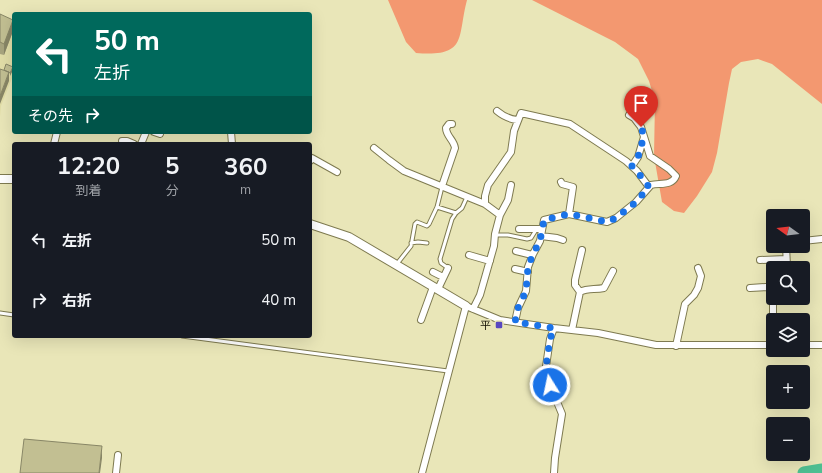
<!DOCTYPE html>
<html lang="ja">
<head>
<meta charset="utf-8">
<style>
	body { margin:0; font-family:"Nunito Sans","Noto Sans JP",sans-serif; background:#242831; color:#f1f3f6; height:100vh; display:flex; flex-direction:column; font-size:15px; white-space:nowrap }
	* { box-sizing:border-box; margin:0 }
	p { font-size:13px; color:#9ea1a6 }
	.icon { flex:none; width:22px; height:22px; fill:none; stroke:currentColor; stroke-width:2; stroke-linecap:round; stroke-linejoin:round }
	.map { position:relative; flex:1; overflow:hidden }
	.sheet { position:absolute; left:12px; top:142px; width:300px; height:196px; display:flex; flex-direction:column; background:#171b24; border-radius:4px; box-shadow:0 4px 16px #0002 }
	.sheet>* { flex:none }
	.banner { position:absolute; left:12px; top:12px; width:300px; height:122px; border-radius:4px; box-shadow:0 4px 16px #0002; background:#00695c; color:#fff; overflow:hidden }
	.needle { width:26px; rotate:285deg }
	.controls { position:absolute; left:766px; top:209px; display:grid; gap:8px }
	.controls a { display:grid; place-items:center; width:44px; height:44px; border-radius:4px; background:#171b24; box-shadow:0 4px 16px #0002; font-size:20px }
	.pin { position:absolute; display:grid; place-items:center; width:34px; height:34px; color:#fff; margin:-41px -17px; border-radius:50% 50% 50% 0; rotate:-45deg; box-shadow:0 0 4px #0007 }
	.pin .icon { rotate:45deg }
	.me { position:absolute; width:44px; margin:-22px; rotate:350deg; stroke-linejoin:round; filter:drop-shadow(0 0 3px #0008) }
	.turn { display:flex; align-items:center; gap:14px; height:84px; padding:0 16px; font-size:18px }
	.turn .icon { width:52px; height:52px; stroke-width:2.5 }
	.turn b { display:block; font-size:28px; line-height:34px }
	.then { display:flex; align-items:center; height:38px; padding:0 16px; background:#0003; gap:8px; font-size:15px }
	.eta { display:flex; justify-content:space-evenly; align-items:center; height:68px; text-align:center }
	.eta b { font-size:24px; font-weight:700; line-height:28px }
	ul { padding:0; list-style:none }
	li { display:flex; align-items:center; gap:12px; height:60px; padding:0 16px }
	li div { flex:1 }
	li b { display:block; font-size:15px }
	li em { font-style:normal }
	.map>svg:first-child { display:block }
</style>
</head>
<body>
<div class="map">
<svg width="822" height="473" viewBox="0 0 822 473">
	<rect width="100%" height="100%" fill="#e9e6b8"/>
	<path fill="#e1dda7" d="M0,23l14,4v46l-13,33 -1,11z"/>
	<path fill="#f39870" d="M388,0h79c-10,38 1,57 -51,53l-10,-11z
		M532,0h290v104l-50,-40 -14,-5 -17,3 -9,7 -3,14 -12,70 -5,19 -15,24 -13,17 -10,-2 -12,-9 -8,-46 1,-55 -6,-20 -11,-22 -23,-17z"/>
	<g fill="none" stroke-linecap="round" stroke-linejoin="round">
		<path stroke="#4fbf92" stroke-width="13" d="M804,473l18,-3"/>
		<defs>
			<path id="service" d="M437,207l19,6
				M495,235h13l19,4 4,-1 5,-8
				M411,243l7,-1 9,1
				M396,265l15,-19 4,-22 2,-2 10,4 2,-2 8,-17 5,-20
				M448,268l-7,-5 -1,-4 12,-40 4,-6 6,-5 5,-11
				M0,313l14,2
				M182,336l266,35"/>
			<path id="minor" d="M497,111c6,5 12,8 20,9
				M154,132l6,2
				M231,132l1,12
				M122,141h5l7,3
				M54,144l3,-12
				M141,144l5,-12
				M374,148l15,12 15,11 81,33
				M310,161l2,-3 25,14
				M632,166l6,-9 6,-20
				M561,182l1,2 11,3 -4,27
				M442,186l13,-38c-1,-8 -9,-12 -9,-20l3,-4h3
				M500,215l8,-15 3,-15
				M519,229h23
				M541,236l16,2 6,2
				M803,241l19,-2
				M786,246l1,20 1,2
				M516,251l16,4
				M469,255l21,6
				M760,260l26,-1
				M515,269l13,3
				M433,272l10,5
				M750,288l16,-1 7,2
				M438,289l10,-21
				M580,292c8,-4 14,-2 24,-4l9,-17
				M473,309l7,-14 14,-49 1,-12 5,-19 -15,-11v-8l3,-11 23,-33 3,-21 7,-18 49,11 56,37 11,10 12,16
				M421,320l12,-33
				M515,322l3,-14 8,-17 2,-24 5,-13 7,-13 4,-21 25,-6 38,8 9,-4 20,-16 15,-17c10,-2 21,1 25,-9l-7,-7 -19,-13 -9,-29 -7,-9 -5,-3
				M572,330l8,-38 -5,-7v-5l7,-30
				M773,345v-57
				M803,345h19
				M676,346l9,-42 9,-9 4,-7 3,-12 -3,-8
				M116,473l2,-18
				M422,473l44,-167 34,14 54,8 44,5 58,12h117
				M554,473l1,-15 7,-44 -17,-41 5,-34 4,-11"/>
			<path id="tertiary" d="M0,179h14
				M310,224l39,13 117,69"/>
		</defs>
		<use href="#service" stroke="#7e7a50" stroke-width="5"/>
		<use href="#minor" stroke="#7e7a50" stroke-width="8"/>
		<use href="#tertiary" stroke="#7e7a50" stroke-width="10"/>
		<use href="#service" stroke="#fff" stroke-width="3"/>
		<use href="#minor" stroke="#fff" stroke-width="6"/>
		<use href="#tertiary" stroke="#fff" stroke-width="8"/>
	</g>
	<path fill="#a7a47e" d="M0,14l13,17 -9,24 -4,-1z"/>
	<path fill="#888666" d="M13,20v11l-9,24v-11z
		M13,67v3l-3,6v-3z
		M9,72v9l-9,23v-8z
		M102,446v12l-2,15h-1z"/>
	<path fill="#c2bf92" stroke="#888666" d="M0,14l13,6 -9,24 -4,-2z
		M6,64l7,3 -3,6 -6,-3z
		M0,69l9,3 -9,24z
		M24,439l78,7 -3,27h-79z"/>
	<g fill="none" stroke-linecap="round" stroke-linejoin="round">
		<path stroke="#1a73e8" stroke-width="7" stroke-dasharray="0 12.6" d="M550,385l-5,-12 5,-34 4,-11 -39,-6 3,-14 8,-17 2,-24 5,-13 7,-13 4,-21 25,-6 39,8 8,-4 20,-16 13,-15 -12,-16 -5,-5 6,-9 6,-21 -3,-9"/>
	</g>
	<rect fill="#5948c0" stroke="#e9e6b8" stroke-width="1.5" x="495" y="321" width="8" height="8" rx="2"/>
	<g text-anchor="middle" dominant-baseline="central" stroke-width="3.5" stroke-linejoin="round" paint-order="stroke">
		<g font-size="11" fill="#110f02" stroke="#e9e6b8" text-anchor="end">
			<text x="491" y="325">平</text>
		</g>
	</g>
</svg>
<div class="controls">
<a><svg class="needle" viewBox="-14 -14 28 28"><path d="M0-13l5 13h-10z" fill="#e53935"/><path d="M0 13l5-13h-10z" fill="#9ea1a6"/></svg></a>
<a><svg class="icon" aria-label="search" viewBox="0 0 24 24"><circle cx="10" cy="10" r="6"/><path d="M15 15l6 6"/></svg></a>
<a><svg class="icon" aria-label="layers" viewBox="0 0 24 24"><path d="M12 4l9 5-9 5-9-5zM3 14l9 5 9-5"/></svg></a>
<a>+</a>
<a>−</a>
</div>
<div class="pin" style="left:641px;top:127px;background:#d93025"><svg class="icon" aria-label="arrive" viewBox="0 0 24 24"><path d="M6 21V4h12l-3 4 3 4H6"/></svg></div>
<svg class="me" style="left:550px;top:385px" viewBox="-20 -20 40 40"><circle r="17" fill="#1a73e8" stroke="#fff" stroke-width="3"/><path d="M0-11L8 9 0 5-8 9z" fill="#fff"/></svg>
<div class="banner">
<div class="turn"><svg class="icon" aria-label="left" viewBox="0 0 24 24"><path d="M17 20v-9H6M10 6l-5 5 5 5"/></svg><div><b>50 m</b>左折</div></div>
<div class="then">その先<svg class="icon" aria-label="right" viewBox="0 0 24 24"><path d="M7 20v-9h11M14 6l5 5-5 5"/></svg></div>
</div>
<section class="sheet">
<div class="eta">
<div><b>12:20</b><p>到着</p></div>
<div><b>5</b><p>分</p></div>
<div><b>360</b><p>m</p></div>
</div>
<ul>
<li><svg class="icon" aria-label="left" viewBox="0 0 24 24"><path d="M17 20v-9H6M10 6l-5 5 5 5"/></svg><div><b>左折</b></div><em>50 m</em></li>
<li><svg class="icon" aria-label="right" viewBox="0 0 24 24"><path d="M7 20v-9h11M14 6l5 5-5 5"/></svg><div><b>右折</b></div><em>40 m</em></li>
</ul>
</section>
</div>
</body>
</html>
